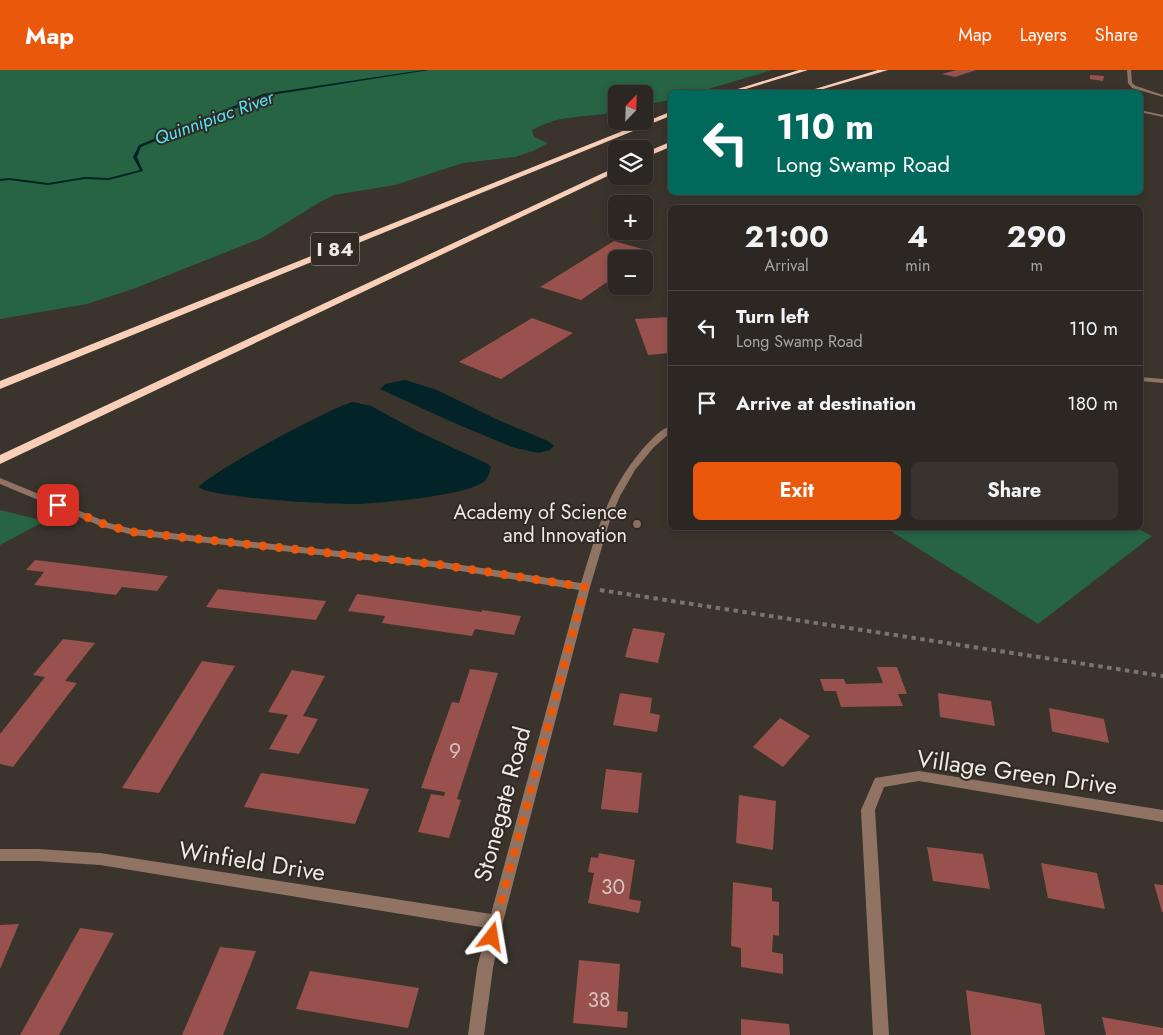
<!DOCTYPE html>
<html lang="en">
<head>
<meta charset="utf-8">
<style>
	body { margin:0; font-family:Jost,sans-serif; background:#38332f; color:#f1f3f6; height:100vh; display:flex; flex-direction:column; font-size:19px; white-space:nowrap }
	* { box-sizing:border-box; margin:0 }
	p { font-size:16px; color:#a6a5a5 }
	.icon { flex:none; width:28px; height:28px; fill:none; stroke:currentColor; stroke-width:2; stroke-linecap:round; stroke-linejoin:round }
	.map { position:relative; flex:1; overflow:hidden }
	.panel { position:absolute; left:668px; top:135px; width:475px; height:325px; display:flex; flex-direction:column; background:#2c2722; border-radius:8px; box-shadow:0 2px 8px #0003,0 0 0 1px #484440 }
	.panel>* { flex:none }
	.banner { position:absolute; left:668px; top:20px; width:475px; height:105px; border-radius:8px; box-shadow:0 2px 8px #0003,0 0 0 1px #484440; background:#00695c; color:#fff; overflow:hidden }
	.needle { width:32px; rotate:23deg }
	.tools { position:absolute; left:608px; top:15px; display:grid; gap:10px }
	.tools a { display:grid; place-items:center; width:45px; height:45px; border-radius:8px; background:#2c2722; box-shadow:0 2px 8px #0003,0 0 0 1px #484440; font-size:25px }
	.pin { position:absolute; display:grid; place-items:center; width:42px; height:42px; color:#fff; margin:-21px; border-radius:10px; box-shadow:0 2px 8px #0006 }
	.me { position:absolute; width:55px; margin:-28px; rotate:14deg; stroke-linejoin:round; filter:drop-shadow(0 0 4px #0008) }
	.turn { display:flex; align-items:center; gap:18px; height:105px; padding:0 25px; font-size:22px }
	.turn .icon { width:65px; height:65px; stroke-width:2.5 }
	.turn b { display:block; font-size:35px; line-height:42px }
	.eta { display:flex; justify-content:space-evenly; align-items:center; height:85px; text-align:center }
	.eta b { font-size:30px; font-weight:700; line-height:35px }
	.action { display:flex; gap:10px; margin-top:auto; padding:10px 25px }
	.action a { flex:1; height:58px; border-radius:8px; background:#ea580c; color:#fff; font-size:20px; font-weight:700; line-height:58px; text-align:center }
	.action a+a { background:#38332f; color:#f1f3f6 }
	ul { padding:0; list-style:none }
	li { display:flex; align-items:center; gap:15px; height:75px; padding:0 25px; border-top:1px solid #484440 }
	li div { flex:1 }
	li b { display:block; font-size:19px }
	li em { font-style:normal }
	header { display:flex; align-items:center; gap:30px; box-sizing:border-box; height:70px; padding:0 25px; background:#ea580c; color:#fff }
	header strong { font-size:24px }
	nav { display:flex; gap:28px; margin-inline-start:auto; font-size:18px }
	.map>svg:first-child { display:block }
</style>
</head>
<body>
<header>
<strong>Map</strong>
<nav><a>Map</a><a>Layers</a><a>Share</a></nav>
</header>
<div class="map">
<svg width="1163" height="965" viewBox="0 0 1163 965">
	<rect width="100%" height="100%" fill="#3a342d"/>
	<path fill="#266444" d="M0,0h772l-74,22h-28v8l-26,5v-11h-28v18c-28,6 -55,2 -82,17l-2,1 2,7 14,6 -15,8 -18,6 -52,6 -68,22 -61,10 -14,7 -58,36 -129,51 -46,15 -87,15z
		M0,440l45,11 -45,24z
		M886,458h250l16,8 -114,88z"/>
	<path fill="#022327" d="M405,310l32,10 61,30 50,21 6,5 -4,4 -12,3 -26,-6 -60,-25 -72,-33 5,-5z
		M353,332l18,4 48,26 69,32 3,3c-2,6 -3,13 -9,16 -21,13 -94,19 -121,21 -21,1 -152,-6 -162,-17 7,-12 136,-82 154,-85z"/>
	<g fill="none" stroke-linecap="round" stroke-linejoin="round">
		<path fill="#022327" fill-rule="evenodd" d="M423,0h6l-164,26 -124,51 -4,10 6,14 -34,9 -24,-1 -37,6 -39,-5 -9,1v-2l9,-1 39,5 37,-6 24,1 31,-8 -7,-13 6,-12 124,-51z"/>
	</g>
	<path fill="#98514d" d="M956,0h20l-21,7 -13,-3z
		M1090,5l14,1 -1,5 -13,-2z
		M614,171l39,11 -11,7h-26v17l-35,24 -41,-13z
		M670,247v36l-22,2 -13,-36z
		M532,248l41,15 -72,46 -42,-17z
		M35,490l133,16 -11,15 -35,-4 -6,8 -82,-10 10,-13 -18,-2z
		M218,519l108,12 -10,19 -110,-13z
		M357,524l125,18v-2l39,6 -7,19 -39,-6 -3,7 -90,-13 3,-7 -37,-5z
		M633,558l32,5 -7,30 -33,-6z
		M63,569l32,4 -30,38 12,2 -64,84 -13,-3v-30l45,-57 -12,-2z
		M202,591l33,5 -76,127 -37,-5z
		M877,597h20l10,27h-9l5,12 -62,1 -5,-16h-12l-4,-12h24l2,5 37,-1z
		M470,599l28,4 -41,126 4,1 -12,38 -31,-6 13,-38 13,2 1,-4 -24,-4 31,-86 7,1z
		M292,600l33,6 -22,40 15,3 -19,35 -30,-5 19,-34 -20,-3z
		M620,623l32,5 -2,15 10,2 -3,17 -44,-7z
		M938,623l53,8 4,25 -55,-9z
		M1049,638l55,11 5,24 -55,-11 -2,-1z
		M780,648l30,18 -27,31 -30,-20z
		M606,699l36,4 -4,40 -37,-4z
		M261,703l108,16 -14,35 -111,-17z
		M739,725l37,6 -3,49 -37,-7z
		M927,777l56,7 7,35 -57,-8z
		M599,783l36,7 -6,39 12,2 -2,12 -51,-10 6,-30 -6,-1 3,-15 7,1z
		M1041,793l56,10 8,36 -57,-11z
		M733,812l39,6v13l7,1v34l-6,-1 -1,17 11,2v20l-42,-7v-19l-10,-2z
		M1154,814l9,1v27h-1z
		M19,854l-19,45v-44z
		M80,858l34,5 -55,102h-39z
		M220,877l36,4 -33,84h-41z
		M579,890l41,4 -3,47 11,1 -1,16 -54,-5z
		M310,901l109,17 -11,40 -112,-19z
		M966,920l75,14 4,31h-74z
		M1102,947l61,11v7h-57z
		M741,949l48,5 1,11h-49z"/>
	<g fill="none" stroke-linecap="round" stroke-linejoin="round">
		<path stroke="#79746e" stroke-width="4" stroke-dasharray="4.5 4.5" stroke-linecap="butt" d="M600,520l563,86"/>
		<path fill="#907363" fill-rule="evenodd" d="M1127,0h4l1,13 4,3 27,9v2l-31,-9 -4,-5z
			M1140,40l23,5v2l-23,-5z
			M1140,307l23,2v4l-23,-2z
			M670,356v7l-16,14 -19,23 -15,26 -10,24 -20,67 -87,335 -10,46 -9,67h-16l9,-67 10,-40 -387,-63 -62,-4h-38v-12h38l62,4 391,61 88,-324 -137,-22 -309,-33 -30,-8 -103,-43v-6l109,45 24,6 309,33 139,21c16,-51 25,-90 60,-132 7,-8 18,-21 29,-25z
			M919,701l244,39v12l-244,-41 -35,6 -9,23 14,225h-16l-12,-225 14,-32z"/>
		<path fill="#facfb8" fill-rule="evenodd" d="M799,0h9l-72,22h-8z
			M878,0h10l-75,22h-8z
			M670,42v4l-670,273v-8z
			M670,72v5l-26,11v-5z
			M616,97v5l-616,292v-9z"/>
	</g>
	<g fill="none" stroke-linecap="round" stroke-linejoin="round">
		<path stroke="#ea580c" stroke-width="9" stroke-dasharray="0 16.2" d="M58,435l48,20 27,7 309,33 143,22 -93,350"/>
	</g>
	<circle fill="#8d6e63" stroke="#302a23" stroke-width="2" cx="637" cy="454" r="5"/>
	<g text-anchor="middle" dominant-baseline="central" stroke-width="4" stroke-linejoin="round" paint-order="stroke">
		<g font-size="18" font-style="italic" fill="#51e7f9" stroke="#302a23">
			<text transform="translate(214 48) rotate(-20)">Quinnipiac River</text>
		</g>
		<rect fill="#302a23" stroke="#b5b0ab" stroke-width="1" x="311" y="162.5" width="48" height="33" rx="4"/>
		<g font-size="19" font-weight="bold" fill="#eeeae5">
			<text x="335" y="179">I 84</text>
		</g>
		<g font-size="20" fill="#eeeae5" stroke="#302a23" text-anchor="end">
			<text x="627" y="442">Academy of Science<tspan x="627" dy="23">and Innovation</tspan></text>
		</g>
		<g font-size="21" fill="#d8c4bf">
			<text x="455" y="681">9</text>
			<text x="613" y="817">30</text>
			<text x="599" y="930">38</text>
		</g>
		<g font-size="24" fill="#eeeae5" stroke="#302a23">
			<text transform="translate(1017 702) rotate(8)">Village Green Drive</text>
			<text transform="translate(502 734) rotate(-75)">Stonegate Road</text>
			<text transform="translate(252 791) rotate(9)">Winfield Drive</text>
		</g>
	</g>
</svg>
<div class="tools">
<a><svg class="needle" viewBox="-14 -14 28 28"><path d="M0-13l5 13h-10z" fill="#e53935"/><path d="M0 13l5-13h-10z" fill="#a6a5a5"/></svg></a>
<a><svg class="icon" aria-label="layers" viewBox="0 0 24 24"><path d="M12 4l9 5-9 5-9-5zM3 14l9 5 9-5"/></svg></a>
<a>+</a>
<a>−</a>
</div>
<div class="pin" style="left:58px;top:435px;background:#d93025"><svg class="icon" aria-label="arrive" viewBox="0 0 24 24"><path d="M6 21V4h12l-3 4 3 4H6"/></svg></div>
<svg class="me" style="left:492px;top:867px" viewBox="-20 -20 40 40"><path d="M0-17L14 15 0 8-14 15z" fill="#ea580c" stroke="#fff" stroke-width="4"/></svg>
<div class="banner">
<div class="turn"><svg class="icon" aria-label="left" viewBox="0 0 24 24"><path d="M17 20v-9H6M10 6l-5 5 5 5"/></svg><div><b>110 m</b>Long Swamp Road</div></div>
</div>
<section class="panel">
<div class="eta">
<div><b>21:00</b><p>Arrival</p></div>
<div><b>4</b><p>min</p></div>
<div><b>290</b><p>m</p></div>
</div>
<ul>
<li><svg class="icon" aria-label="left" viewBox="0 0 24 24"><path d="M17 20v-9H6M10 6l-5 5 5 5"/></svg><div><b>Turn left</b><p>Long Swamp Road</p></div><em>110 m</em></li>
<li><svg class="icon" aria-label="arrive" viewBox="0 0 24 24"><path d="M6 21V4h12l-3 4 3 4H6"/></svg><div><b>Arrive at destination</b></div><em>180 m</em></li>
</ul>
<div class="action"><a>Exit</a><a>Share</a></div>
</section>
</div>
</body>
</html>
